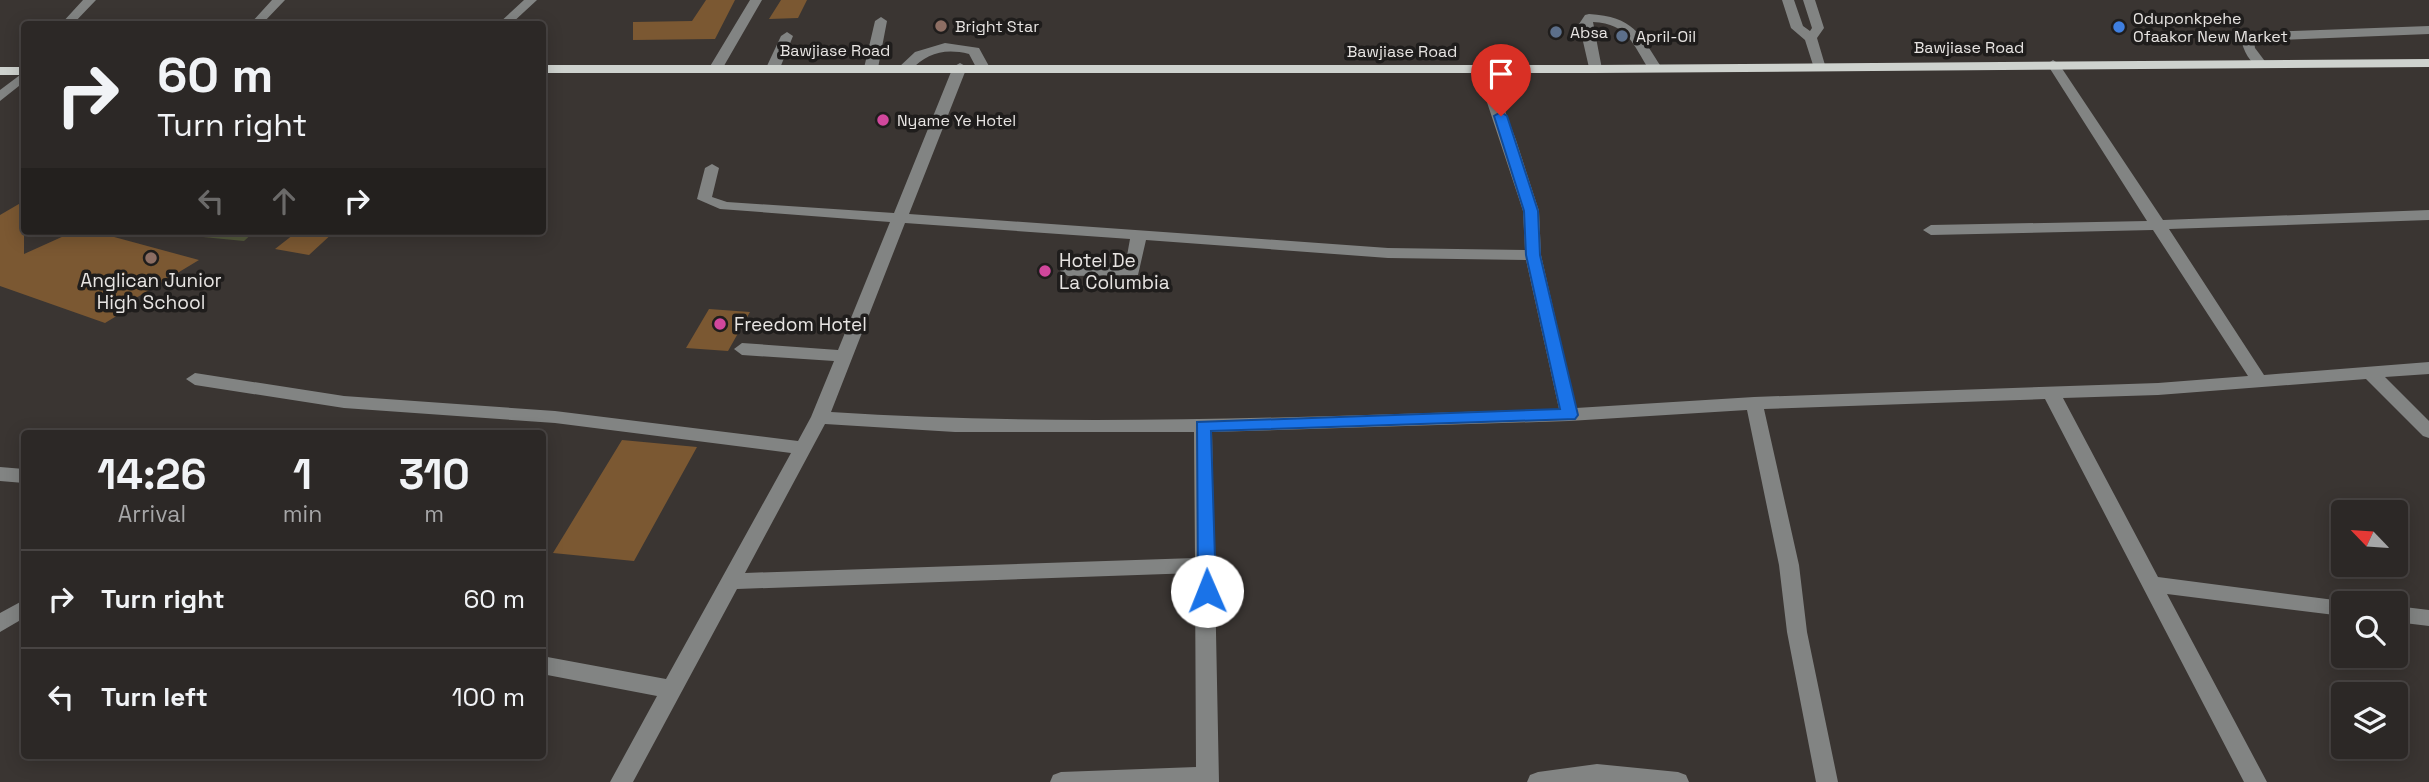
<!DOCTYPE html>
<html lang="en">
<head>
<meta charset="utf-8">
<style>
	body { margin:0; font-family:"Space Grotesk",sans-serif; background:#383432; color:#f1f3f6; height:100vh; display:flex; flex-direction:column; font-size:26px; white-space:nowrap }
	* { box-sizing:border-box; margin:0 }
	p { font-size:23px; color:#a6a6a7 }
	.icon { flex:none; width:38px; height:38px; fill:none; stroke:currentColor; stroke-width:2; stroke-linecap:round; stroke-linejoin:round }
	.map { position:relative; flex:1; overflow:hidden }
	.panel { position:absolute; left:21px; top:430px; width:525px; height:329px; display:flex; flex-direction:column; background:#2c2826; border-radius:7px; box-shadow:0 4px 18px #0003,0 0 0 2px #484443 }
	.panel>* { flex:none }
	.guide { position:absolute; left:21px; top:21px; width:525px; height:214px; border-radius:7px; box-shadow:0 4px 18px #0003,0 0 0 2px #484443; background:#2c2826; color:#f1f3f6; overflow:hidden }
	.needle { width:46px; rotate:295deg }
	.fabs { position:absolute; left:2331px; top:500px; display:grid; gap:14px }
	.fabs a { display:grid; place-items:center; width:77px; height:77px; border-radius:7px; background:#2c2826; box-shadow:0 4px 18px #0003,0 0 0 2px #484443; font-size:35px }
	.pin { position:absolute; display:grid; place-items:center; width:60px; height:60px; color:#fff; margin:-72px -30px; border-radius:50% 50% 50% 0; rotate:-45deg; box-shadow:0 0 7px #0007 }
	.pin .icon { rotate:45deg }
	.me { position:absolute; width:77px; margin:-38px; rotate:359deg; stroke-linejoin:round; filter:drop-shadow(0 0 5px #0008) }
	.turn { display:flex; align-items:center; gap:24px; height:147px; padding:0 21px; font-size:32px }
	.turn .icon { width:91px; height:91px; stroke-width:2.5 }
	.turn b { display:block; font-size:49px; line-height:60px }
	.lanes { display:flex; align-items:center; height:66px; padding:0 21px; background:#0003; justify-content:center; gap:35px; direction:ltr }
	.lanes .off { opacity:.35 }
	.eta { display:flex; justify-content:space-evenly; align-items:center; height:119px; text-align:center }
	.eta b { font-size:42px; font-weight:600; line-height:49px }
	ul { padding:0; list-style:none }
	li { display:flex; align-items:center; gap:21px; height:98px; padding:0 21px; border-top:2px solid #484443 }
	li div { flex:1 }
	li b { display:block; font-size:26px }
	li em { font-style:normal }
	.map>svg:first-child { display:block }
</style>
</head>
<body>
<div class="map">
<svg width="2429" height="782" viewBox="0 0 2429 782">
	<rect width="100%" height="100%" fill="#3a3532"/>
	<path fill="#53593c" d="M141,231h114l-11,10z"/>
	<path fill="#7b5832" d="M706,0h29l-20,39 -82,1v-18l59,-1z
		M781,0h26l-9,18 -29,1z
		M24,201v53l51,-23h17l107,29 -68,41 7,2 -33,20 -105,-37v-71z
		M298,231h37l-26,24 -34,-6z
		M709,309l41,3 -22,39 -42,-3z
		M622,440l75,7 -63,114 -81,-8z"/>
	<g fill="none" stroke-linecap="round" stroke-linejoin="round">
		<path fill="#828483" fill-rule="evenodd" d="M83,0h13l-23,24h-12z
			M272,0h13l-23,24h-12z
			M524,0h13l-26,24h-13z
			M750,0h12l-41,71h-10l-2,-3z
			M1782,0h12l9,26 7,5 2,-3 -9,-28h12l9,28 -7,10 8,27 -1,3h-10l-1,-3 -8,-25 -14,-12z
			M1589,14c45,3 50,19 73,54l-2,3h-10c-18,-27 -21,-47 -57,-49l9,47 -7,4 -5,-1 -11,-48 6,-9z
			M881,17l6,4 -9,47 -7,4 -7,-4 11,-47z
			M2429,26v8l-175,7 1,7 12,16 -6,4c-11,-4 -18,-18 -20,-29l21,-7z
			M787,32l6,4 -13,32 -2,3h-10l-2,-3 15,-32z
			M945,43l34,5 11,20 -2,3h-10l-9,-17c-25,-6 -42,-1 -59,17h-10l-2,-3 17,-16z
			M2053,60l6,4 104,156 266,-10v10l-260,9 95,146 165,-13v12l-44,3 44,44v17l-6,-2 -57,-57 -208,16 -95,3 95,179 192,25 -7,2v12l-176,-22 100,188h-23l-199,-383 -281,10 35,156 8,67 31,150h-22l-29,-150 -8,-67 -32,-155 -178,11 -357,11 7,350h-169l3,-7 8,-3 135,-5 -1,-194 -458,16 -104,193h-23l47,-86 -115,-22v-18l124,23 125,-226 -236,-30 -211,-15 -149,-23 -9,-6 9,-6 149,23 211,15 243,30 13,-24 23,-56 -92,-6 -8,-6 8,-6 96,7 52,-128 -170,-13 -23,-10 8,-31 7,-4 7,4 -7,29 15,5 167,11 59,-146 7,-4 7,4 -58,147 479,34 137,2 -2,-39 -47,-142 7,-4 5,1 28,74 23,71 2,44 35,153 178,-11 404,-14 90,-7 -95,-146 -222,5 -8,-5 8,-5 216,-4 -100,-157zM905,223l225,16 -5,28 -63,1 -2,3 8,5 70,-1 8,-35 242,18 138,2 33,149c-243,7 -486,19 -728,3zM825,424l130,8h239l1,126 -450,15z
			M24,72v10l-24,19v-11z
			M0,467l24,2v14l-24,-2z
			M24,600v18l-24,14v-19z
			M2396,606l33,4v16l-33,-4z
			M1597,764l81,8 8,3 3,7h-162l3,-7 8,-3z"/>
		<path fill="#ced2ce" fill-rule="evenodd" d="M2429,59v8l-834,6h-1053v-8h1053z
			M0,67h24v8h-24z"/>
	</g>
	<path fill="#1a73e8" stroke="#114b97" stroke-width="2" d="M1501,112l6,4 31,95 2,44 38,160 -3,4 -364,12 5,160 -9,7 -7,-2 -2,-5 -1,-169 363,-13 -34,-154 -2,-44 -30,-95z"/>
	<g fill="#8d6e63" stroke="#1f1d1c" stroke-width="2.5">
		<circle cx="941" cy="26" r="7"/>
		<circle cx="151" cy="258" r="7"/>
	</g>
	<circle fill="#3f7fe0" stroke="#1f1d1c" stroke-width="2.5" cx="2119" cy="27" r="7"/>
	<g fill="#5c6f8a" stroke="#1f1d1c" stroke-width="2.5">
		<circle cx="1556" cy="32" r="7"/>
		<circle cx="1622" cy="36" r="7"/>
	</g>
	<g fill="#d1479c" stroke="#1f1d1c" stroke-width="2.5">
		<circle cx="883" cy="120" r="7"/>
		<circle cx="1045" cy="271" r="7"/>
		<circle cx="720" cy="324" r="7"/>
	</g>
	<g text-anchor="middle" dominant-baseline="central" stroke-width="7" stroke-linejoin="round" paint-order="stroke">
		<g font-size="16" fill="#e7e4e2" stroke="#1f1d1c" text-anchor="start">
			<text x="2133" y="18">Oduponkpehe<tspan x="2133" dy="18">Ofaakor New Market</tspan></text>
			<text x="955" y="26">Bright Star</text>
			<text x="1570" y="32">Absa</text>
			<text x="1636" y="36">April-Oil</text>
			<text x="897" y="120">Nyame Ye Hotel</text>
		</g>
		<g font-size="16" fill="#e7e4e2" stroke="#1f1d1c">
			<text x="1969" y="47">Bawjiase Road</text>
			<text x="835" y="50">Bawjiase Road</text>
			<text x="1402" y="51">Bawjiase Road</text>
		</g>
		<g font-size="19" fill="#e7e4e2" stroke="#1f1d1c" text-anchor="start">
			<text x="1059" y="260">Hotel De<tspan x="1059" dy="22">La Columbia</tspan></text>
			<text x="151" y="280" text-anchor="middle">Anglican Junior<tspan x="151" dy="22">High School</tspan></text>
			<text x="734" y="324">Freedom Hotel</text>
		</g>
	</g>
</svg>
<div class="fabs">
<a><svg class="needle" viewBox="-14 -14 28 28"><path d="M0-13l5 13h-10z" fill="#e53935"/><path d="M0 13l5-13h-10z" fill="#a6a6a7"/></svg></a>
<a><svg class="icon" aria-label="search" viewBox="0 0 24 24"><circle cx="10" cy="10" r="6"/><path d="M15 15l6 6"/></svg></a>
<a><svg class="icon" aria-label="layers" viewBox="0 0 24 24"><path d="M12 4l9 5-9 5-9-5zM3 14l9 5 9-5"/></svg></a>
</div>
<div class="pin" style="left:1501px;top:116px;background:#d93025"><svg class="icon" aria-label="arrive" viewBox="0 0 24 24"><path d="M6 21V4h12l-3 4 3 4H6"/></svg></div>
<svg class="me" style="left:1207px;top:591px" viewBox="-20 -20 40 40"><circle r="19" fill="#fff"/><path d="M0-13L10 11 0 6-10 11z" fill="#1a73e8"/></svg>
<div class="guide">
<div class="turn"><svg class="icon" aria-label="right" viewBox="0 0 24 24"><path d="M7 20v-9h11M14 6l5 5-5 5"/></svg><div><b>60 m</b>Turn right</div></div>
<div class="lanes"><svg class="icon off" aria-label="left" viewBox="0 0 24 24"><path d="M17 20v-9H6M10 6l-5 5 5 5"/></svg><svg class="icon off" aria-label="ahead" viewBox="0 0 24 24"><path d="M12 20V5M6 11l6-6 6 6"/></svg><svg class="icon" aria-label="right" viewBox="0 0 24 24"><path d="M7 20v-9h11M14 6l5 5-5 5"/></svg></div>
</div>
<section class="panel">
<div class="eta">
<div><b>14:26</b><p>Arrival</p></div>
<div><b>1</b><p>min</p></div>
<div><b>310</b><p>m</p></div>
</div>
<ul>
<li><svg class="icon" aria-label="right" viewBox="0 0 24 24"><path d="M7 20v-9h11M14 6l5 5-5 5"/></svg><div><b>Turn right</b></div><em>60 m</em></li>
<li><svg class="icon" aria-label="left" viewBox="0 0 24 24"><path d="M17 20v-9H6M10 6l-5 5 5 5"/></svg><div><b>Turn left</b></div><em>100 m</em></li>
</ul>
</section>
</div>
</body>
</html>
